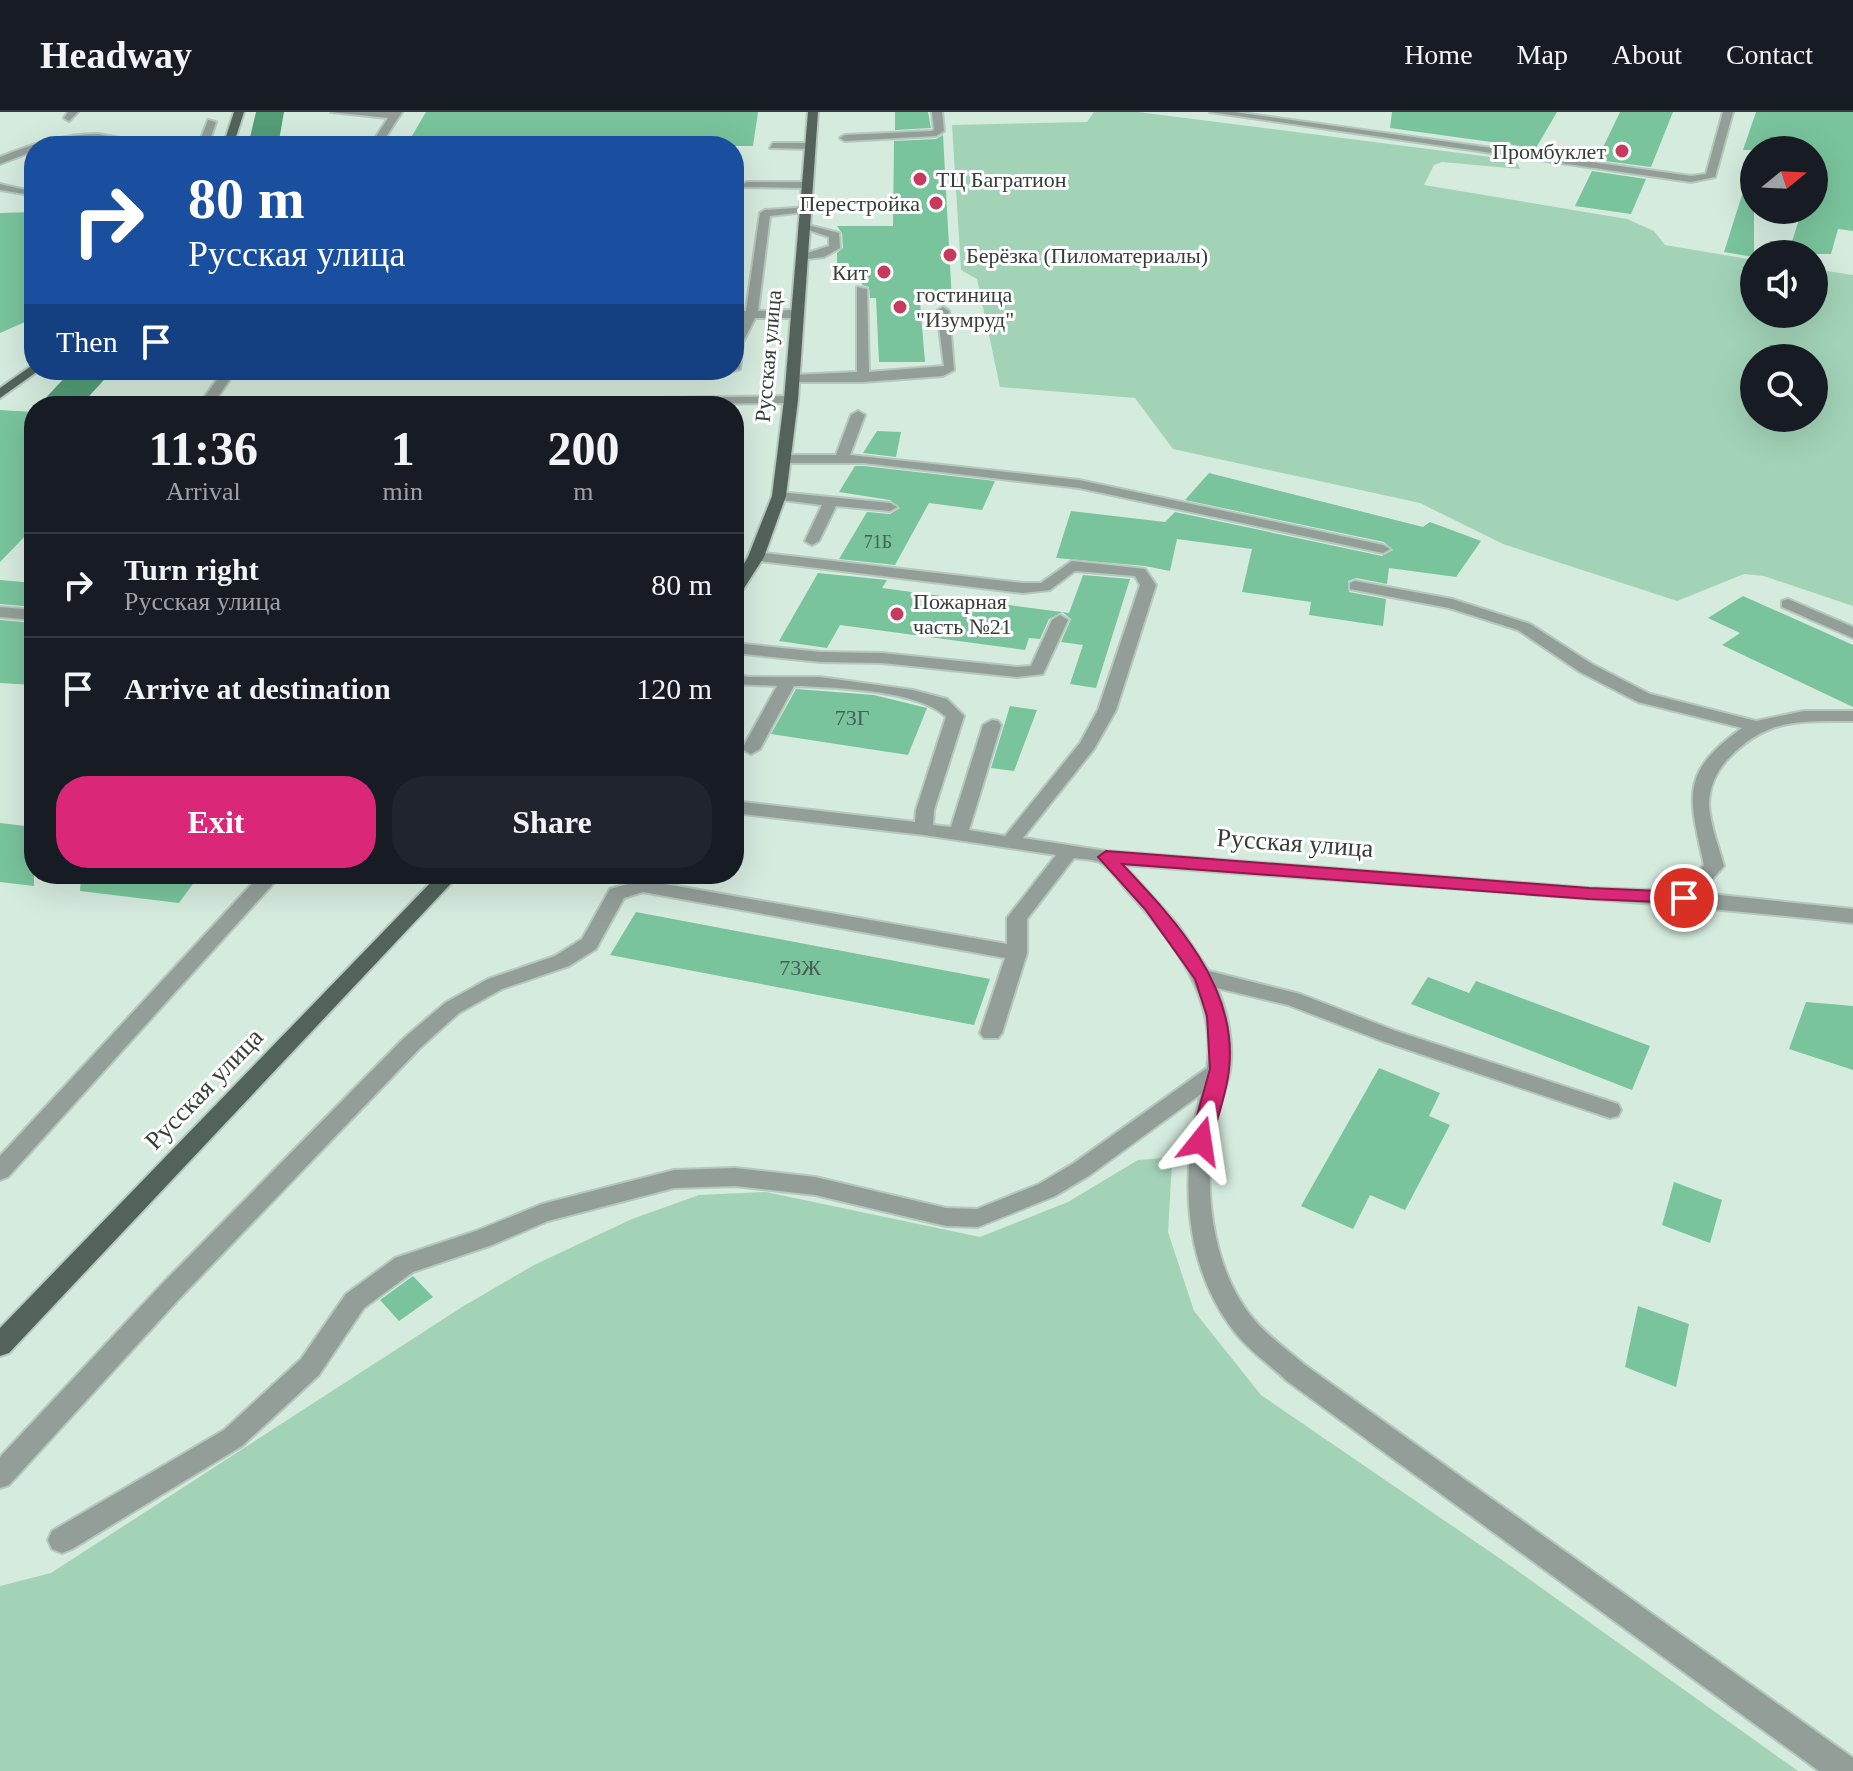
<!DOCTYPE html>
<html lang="en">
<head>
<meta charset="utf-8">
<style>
	body { margin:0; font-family:"Times New Roman",serif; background:#20242c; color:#f1f3f6; height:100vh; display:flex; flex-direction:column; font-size:30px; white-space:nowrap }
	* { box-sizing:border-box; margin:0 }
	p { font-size:26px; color:#9ea1a6 }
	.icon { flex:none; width:44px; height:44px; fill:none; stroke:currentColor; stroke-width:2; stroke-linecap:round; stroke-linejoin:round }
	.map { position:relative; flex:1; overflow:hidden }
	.drawer { position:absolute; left:24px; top:284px; width:720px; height:488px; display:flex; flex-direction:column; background:#171b24; border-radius:32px; box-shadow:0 8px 32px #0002 }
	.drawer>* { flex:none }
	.hud { position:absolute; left:24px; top:24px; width:720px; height:244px; border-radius:32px; box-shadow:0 8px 32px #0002; background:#1a4fa0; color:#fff; overflow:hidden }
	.needle { width:52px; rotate:72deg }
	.controls { position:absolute; left:1740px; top:24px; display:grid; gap:16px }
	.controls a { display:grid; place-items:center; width:88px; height:88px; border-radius:50%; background:#171b24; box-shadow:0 8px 32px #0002; font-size:40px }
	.pin { position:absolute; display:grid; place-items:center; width:68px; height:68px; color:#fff; margin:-34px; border:4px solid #fff; border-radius:50%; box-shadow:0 2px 8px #0007 }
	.me { position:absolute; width:88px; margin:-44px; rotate:15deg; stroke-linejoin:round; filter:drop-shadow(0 0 6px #0008) }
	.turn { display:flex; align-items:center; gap:28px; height:168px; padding:0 32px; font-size:36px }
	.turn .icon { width:104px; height:104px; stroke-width:2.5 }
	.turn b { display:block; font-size:56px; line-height:68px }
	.then { display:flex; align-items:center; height:76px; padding:0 32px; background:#0003; gap:16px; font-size:30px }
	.eta { display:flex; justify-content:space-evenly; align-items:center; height:136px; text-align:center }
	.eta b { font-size:48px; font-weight:600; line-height:56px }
	.primary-button { display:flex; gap:16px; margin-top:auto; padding:16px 32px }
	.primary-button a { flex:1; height:92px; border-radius:32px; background:#db2777; color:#fff; font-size:32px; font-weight:600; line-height:92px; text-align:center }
	.primary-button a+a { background:#20242c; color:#f1f3f6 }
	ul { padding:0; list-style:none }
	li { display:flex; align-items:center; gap:24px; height:104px; padding:0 32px; border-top:2px solid #363941 }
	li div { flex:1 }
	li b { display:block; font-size:30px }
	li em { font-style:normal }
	header { display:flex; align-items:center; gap:48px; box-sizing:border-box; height:112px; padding:0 40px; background:#171b24; border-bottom:2px solid #363941 }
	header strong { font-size:38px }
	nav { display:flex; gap:44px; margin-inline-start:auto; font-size:28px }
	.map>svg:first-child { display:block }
</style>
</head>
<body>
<header>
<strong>Headway</strong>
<nav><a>Home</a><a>Map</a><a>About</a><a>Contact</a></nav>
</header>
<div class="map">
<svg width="1853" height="1659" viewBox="0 0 1853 1659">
	<rect width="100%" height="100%" fill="#d5ebde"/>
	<path fill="#a2d3b7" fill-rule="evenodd" d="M1094,0h44l361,46 19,6 2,5 -78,-7 -8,3 -10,20 203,34 27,12 11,14 89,15v54h60v-45l39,6v331l-89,-30 -20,-2 -67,27 -174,-57 -83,-41 -247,-54 -38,-51 -135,-11 -23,-108 -16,-9 -9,-145 135,-3zM1754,246h60v60h-60z
		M1163,1046l9,6 -4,68 26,79 67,84 244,167 293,209h-1798v-185l51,-13 411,-266 72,-42 98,-46 67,-24 67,-3 214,45 88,-35 70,-42z"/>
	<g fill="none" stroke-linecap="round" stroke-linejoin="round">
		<path fill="#539d77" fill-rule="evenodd" d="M256,0h28l-6,34h-30z
			M72,258h41l-33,36h-42z"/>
	</g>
	<path fill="#79c49c" d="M426,0h332l-5,34h-347z
		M895,0h33l3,16 -36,2z
		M1392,0h165l-21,36 -146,-20z
		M1620,0h53l-22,55 -54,-7z
		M1756,0h97v119l-15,-2 -7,25h-43l14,-44h12v-60h-71z
		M943,23l9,167h-32l5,60h-46l-3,-64h-6l-1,-11 -7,-2v-5h-25v-27l6,-5 -1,-15 -5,-7h56l1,-85 42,-2z
		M1592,59l54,8 -15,35 -56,-8z
		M1748,64l6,1v80l-30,-5z
		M34,100v106l-34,15v-120z
		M0,298l34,2v115l-34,35z
		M877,319l24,1 -5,25 -33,-4z
		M855,354h9l131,15 -13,29 -53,-7 -34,62 -56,-6 28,-47 23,2 10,-6 -10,-8 -51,-8z
		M1209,361l214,54 7,-5 51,19 -25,36 -67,-9 -2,16 -31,-6 -8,3 1,11 37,7 -3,27 -74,-11 2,-13 -69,-10 10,-43 -75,-10 -7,32 -25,-5 -89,-8 15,-47 94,11 10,-10 207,44 11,-6 -9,-8 -199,-42z
		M818,461l69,7 -5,8 187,25 14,-38 47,4 -34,109 -26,-4 13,-39 -22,-3 10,-23 -9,-7 -13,7 -9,20 -11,-1 -4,12 -185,-25 -13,23 -48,-7z
		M0,468l34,3v24l-34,-3z
		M1743,484l110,49v62l-131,-62 18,-12 -32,-15z
		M0,508l34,3v62l-34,-2z
		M796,577l78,6 53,13 -19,47 -137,-21z
		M1010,594l27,4 -23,61 -23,-3z
		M0,711l34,4v59l-34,-4z
		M81,762h119l-21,29 -99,-12z
		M636,800l354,67 -16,46 -364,-70z
		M1428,865l41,16 7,-12 174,65 -18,44 -221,-86z
		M1806,890l47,4v64l-64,-21z
		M1379,956l61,25 -11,23 21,9 -45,85 -35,-15 -17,34 -52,-23z
		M1674,1070l48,18 -12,43 -48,-18z
		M413,1164l20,21 -34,24 -19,-21z
		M1638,1194l51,18 -13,63 -51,-20z"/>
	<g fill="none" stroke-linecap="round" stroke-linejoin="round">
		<defs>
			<path id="minor" d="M68,0h10l-9,9 -5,-3z
				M331,0h71l-22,34h-10l18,-28z
				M932,0h10l2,19 -8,5 -91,5 -5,-3 5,-3 86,-4 3,-1z
				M1210,0h25l456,64 15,-2 17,-62h10l-18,65 -24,5z
				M208,8l8,2 -8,24h-10z
				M98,22l27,5 12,7 -39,-7 -64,7v5l-34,13v-7c32,-13 63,-23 98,-23z
				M773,31h37l5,3 -5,3 -40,-1z
				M747,70h60l5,3 -5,3 -64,-1 -1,-2z
				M0,72l30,7 -5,3 -25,-4z
				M809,95v4l-4,1 -35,4 -12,95 39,-1 6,4 -6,4h-42l-12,24 -3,27 -10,3 4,-2v-34l9,-18 -9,1v-8h12l14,-98 5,-3z
				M800,111l39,10 1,15 -16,9 -26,3v-4l31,-10v-9l-29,-10z
				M857,175l10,2 2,83 75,-6 -7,-55 6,-4 6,4 5,59 -11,6 -80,6h-75v-6l5,-1 64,-3z
				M224,258h12l-24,36h-14z
				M791,284l5,1v6l-418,3 7,-4z
				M858,299l7,4 -15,40 229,25 304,65 7,4 -7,4 -304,-65 -215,-25h-79l-7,-4 7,-4h51l15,-40z
				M779,380l111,11 7,4 -7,4 -54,-5 -17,35 -7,4 -7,-4 17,-36 -48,-6v-6z
				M756,440l267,31h18l31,-22 73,8 11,16 -40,125 -22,39 -71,89 83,13 483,37 90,3 25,-26c-15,-68 -25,-92 38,-137l-104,-26 -58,-30 -62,-42 -69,-22 -99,-19v-6l5,-2 97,18 78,25 62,40 58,30 106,27 48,-10h49v10c-54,0 -87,-3 -126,39 -11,12 -18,28 -18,45 1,20 10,42 15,61l-24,27 153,16v14c-242,-26 -486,-40 -729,-58l54,60 31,46 91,23 96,37 222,73 3,6 -3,6 -8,2 -228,-77 -94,-36 -71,-17c11,24 17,57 13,82 -3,17 -11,36 -14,53 -14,61 -5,142 35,193 15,19 36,33 54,49l548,393v13h-34l-532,-390c-18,-17 -39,-31 -54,-51 -51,-67 -53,-158 -32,-236l-111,81 -35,21 -77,31 -32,-1 -131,-31 -80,-9 -61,2 -126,33 -56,24 -79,27 -49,36 -45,67 -77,71 -170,103 -10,4 -10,-4 -4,-9 4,-9 172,-101 77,-71 45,-65 49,-36 81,-27 66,-27 132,-34 61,-2 80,9 131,31 31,1 62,-25 35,-21 133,-95c11,-70 -34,-127 -78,-175 -8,-9 -20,-27 -30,-31 -7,-3 -18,-3 -25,-4l-47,61v34l-25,80 -4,5h-14l-4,-5 25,-75 -362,-66 -19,6 -28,51 -27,17 -67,23 -43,24 -39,35 -241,251 -170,186 -9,3v-31l161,-172 243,-247 41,-35 43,-24 67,-23 27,-17 28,-50 32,-9 365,64v-26l49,-63 -132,-20 -190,-22v-12l181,21 1,-12 30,-93c-26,-27 -115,-30 -152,-31l-34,63 -9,5 -9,-5 35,-63 -43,-2v-10l14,3h72l93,13 34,9 17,17 -30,94 -1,15 18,2 32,-102 9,-5 6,1 3,4 -32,105 36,6 75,-93 18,-33 42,-125 -5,-9 -60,-5 -25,19 -27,3 -272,-33v-6z
				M1788,487l65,28v11l-71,-31v-6z
				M0,495l34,3v10l-34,-3z
				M1060,503l8,5 -25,54 -26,3 -135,-14 -61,-1 -87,-9v-10l87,9 61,1 135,14 14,-1 21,-46z
				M261,762h21l-274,303 -8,3v-24z"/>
			<path id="major" d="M234,0h10l-11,34h-10z
				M808,0h10l-20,288 -12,96 -22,61 -25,39 -5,2v-18l14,-23 24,-61 12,-96z
				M34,252v6l4,1 -38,27v-10z
				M439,762h21l-451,479 -9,3v-28z"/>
		</defs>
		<use href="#minor" stroke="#b5c8bd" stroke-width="4"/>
		<use href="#major" stroke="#b5c8bd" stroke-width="4"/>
		<use href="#minor" fill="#949e98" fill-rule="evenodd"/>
		<use href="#major" fill="#53635a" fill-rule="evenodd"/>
	</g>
	<path fill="#db2777" stroke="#8e194d" stroke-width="2" d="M1106,739l483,37 95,4 9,6 -9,5 -95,-4 -467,-35c53,56 116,122 107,205 -2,24 -12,49 -18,72l-3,5h-15l-3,-5 20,-72 -3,-53 -12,-37 -50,-70 -47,-52z"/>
	<g fill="#c8395e" stroke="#fff" stroke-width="3">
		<circle cx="1622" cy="39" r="8"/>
		<circle cx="920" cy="67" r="8"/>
		<circle cx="936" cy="91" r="8"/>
		<circle cx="950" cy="143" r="8"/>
		<circle cx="884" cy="160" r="8"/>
		<circle cx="900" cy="195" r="8"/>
		<circle cx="897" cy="502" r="8"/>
	</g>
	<g text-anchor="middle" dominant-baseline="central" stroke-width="6" stroke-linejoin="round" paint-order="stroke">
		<g font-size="18" fill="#466051">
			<text x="878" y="430">71Б</text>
		</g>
		<g font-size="22" fill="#353e38" stroke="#fff" text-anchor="start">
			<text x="1606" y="39" text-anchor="end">Промбуклет</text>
			<text x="936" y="67">ТЦ Багратион</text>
			<text x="920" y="91" text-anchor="end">Перестройка</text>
			<text x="966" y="143">Берёзка (Пиломатериалы)</text>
			<text x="868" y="160" text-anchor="end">Кит</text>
			<text x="916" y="182">гостиница<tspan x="916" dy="25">"Изумруд"</tspan></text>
			<text x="913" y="489">Пожарная<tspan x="913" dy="25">часть №21</tspan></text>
		</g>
		<g font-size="22" fill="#353e38" stroke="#fff">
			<text transform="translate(768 244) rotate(-85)">Русская улица</text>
		</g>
		<g font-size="22" fill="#466051">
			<text x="852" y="605">73Г</text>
			<text x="800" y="855">73Ж</text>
		</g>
		<g font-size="26" fill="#353e38" stroke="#fff">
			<text transform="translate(1295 731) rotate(4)">Русская улица</text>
			<text transform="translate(204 977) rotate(-46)">Русская улица</text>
		</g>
	</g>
</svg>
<div class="controls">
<a><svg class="needle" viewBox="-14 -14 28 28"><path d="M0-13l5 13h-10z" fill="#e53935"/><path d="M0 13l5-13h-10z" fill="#9ea1a6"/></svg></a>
<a><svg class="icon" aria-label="sound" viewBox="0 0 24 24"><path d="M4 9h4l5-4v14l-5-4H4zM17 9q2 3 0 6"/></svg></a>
<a><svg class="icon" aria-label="search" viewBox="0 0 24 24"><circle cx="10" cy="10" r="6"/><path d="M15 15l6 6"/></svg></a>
</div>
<div class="pin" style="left:1684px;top:786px;background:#d93025"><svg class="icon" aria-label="arrive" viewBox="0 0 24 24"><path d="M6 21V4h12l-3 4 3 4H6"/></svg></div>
<svg class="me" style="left:1201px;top:1029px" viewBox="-20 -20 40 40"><path d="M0-17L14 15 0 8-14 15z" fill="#db2777" stroke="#fff" stroke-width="4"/></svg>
<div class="hud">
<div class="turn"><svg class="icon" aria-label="right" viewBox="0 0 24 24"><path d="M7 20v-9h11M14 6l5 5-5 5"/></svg><div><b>80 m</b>Русская улица</div></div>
<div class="then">Then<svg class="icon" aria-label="arrive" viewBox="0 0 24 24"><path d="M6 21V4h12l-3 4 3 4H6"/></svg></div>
</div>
<section class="drawer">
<div class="eta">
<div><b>11:36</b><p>Arrival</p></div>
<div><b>1</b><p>min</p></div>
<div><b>200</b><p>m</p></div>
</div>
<ul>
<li><svg class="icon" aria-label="right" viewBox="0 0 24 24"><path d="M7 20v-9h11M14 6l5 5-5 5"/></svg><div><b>Turn right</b><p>Русская улица</p></div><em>80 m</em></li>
<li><svg class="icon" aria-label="arrive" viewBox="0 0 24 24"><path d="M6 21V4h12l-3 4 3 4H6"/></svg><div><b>Arrive at destination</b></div><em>120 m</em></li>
</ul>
<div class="primary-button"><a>Exit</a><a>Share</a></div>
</section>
</div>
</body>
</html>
